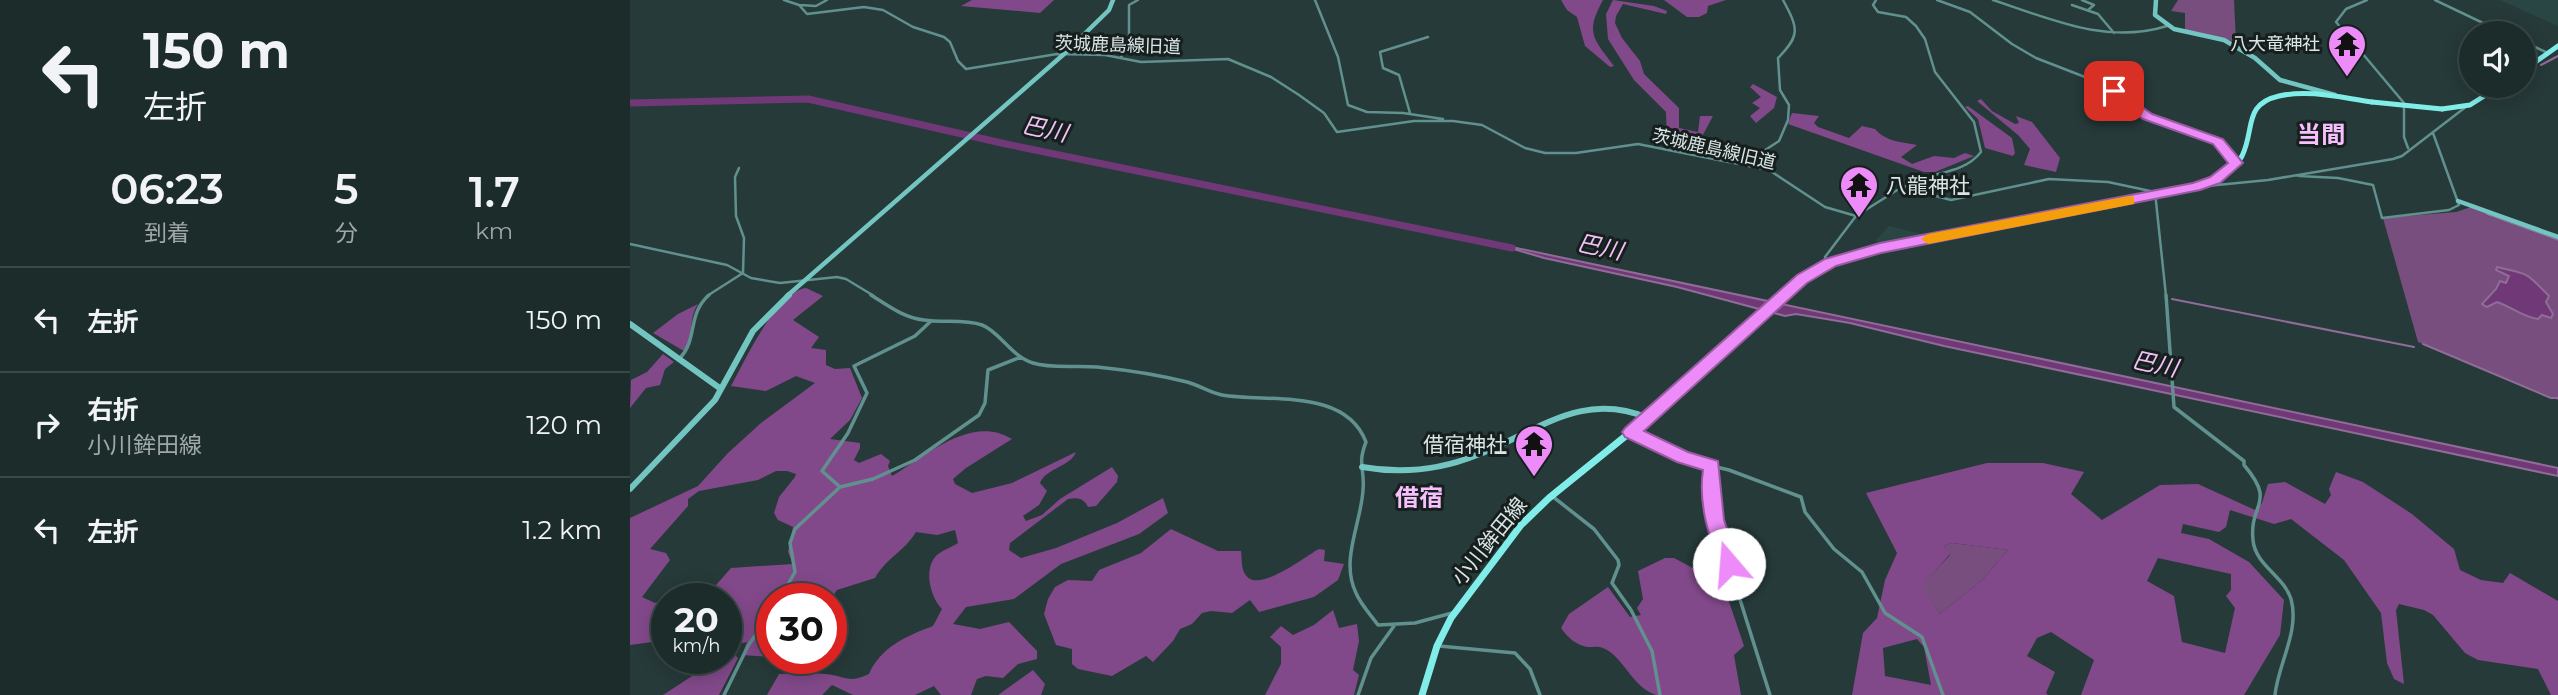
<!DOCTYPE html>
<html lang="ja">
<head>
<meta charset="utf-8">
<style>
	body { margin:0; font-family:Montserrat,"Noto Sans JP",sans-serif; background:#253433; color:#f1f3f6; height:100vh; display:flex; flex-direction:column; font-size:26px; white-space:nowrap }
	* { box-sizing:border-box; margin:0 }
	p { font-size:23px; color:#a0a7a9 }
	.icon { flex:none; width:38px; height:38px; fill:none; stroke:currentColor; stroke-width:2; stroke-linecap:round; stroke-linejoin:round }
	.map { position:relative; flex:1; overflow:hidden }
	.details { display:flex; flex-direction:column; background:#1c2c2b; width:630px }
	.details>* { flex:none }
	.guide { background:#1c2c2b; color:#f1f3f6; overflow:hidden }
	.controls { position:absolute; left:1829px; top:21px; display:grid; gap:14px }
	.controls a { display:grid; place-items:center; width:77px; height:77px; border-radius:50%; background:#1c2c2b; box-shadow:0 4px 18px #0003,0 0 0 2px #3a4847; font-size:35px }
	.speed { position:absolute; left:21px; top:583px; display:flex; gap:14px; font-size:35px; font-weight:700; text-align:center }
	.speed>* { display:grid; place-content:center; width:91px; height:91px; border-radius:50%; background:#1c2c2b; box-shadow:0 4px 18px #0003,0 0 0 2px #3a4847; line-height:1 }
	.speed small { font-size:18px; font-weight:400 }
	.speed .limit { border:10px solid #d22; background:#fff; color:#111 }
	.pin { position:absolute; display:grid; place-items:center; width:60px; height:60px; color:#fff; margin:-30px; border-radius:14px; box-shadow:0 4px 10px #0006 }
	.me { position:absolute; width:77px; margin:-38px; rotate:342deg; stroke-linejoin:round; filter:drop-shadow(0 0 5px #0008) }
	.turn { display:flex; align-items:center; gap:24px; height:147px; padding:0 28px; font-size:32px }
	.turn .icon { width:91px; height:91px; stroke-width:2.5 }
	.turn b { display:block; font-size:49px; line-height:60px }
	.eta { display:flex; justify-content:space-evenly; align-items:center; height:119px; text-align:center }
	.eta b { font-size:42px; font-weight:600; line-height:49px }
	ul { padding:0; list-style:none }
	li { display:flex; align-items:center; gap:21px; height:105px; padding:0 28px; border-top:2px solid #3a4847 }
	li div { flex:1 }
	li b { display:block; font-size:26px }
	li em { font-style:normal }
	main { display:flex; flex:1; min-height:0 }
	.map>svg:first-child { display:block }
</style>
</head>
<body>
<main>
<section class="details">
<div class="guide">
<div class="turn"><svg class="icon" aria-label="left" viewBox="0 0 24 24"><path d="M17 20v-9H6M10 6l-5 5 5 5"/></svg><div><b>150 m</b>左折</div></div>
</div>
<div class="eta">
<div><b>06:23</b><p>到着</p></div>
<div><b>5</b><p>分</p></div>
<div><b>1.7</b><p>km</p></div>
</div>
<ul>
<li><svg class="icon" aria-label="left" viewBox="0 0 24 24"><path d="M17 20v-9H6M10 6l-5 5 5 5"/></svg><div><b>左折</b></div><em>150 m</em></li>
<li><svg class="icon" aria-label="right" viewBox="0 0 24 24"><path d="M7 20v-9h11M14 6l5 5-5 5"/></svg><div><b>右折</b><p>小川鉾田線</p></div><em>120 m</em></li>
<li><svg class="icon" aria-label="left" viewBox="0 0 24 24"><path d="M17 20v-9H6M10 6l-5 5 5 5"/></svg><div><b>左折</b></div><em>1.2 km</em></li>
</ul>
</section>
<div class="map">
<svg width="1928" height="695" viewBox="0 0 1928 695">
	<rect width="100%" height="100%" fill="#263a39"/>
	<path fill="#294644" d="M1870,0h58v26l-5,-2z
		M1259,226l40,10 -42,8 -12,-3z"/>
	<path fill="#774e7d" d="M1548,0h56l2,42 -51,-12v-17l-14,-2z
		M1841,207l14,5v3l73,26v159l-140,-58 -35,-124 73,-6z
		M1322,543l56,7 -26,30 -42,34 -20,-27 30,-32 -6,-9z"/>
	<path fill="#82498a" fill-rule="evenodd" d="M342,0h82l-14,13 -79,-7z
		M931,0h42c-18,33 -10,38 11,66l-4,1 -25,-21 -8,-29 -10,-7z
		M983,0l41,6 13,5 -1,3 -43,-10 -7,12 -1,7 7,15 18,23 4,13 35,34v20l19,4 2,-16h13l-15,28 -14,1 -17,-5 -1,-28 -32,-32 -26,-41 -2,-25z
		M1034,0h62l-18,6 -1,7 -8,4h-12z
		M1123,84l24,13 -3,11 -18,15 -6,-7 10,-8 -8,-5 9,-6 -11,-10z
		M1351,99l11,12 23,13 4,-1 -3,-7 16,6 28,36 -4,14 -32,-7 6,-16 -12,-14 -41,-34z
		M1338,106l44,32 3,15 -2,3 -28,-8 -7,-29 -13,-12z
		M1162,113l27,3 -5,7 4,4 31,11 13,-12 13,3c11,13 27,13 42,16l-16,12 11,7 22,-8 20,2 11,-5 9,3 -39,16h-11l-136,-48z
		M176,288l17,8 -30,24 26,17 -8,11 15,2v15l9,4 15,-1 12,30 -12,22 -20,19 30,4v5l-6,12 5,3 22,-9 9,7 -2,5 4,10c35,-21 80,-62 120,-37l-46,29 -13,11 2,5 17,9 40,-10 64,-31c-6,15 -30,16 -36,31l7,8 -8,14 -16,11 3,5 16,-6 18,-16 52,-32 6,9 -1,6 -21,24 -8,1c-4,-9 -11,-10 -20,-8l-58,44 -1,7 12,8 35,-10 61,-25 46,-25 5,15 -29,21 -78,30 -47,35 -48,8 -13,17 27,5 29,-7 28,29v8l-19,5 -15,14 -17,-2 -9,3 -6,16h-30l-7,-9 -19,9h-62l-21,-10 -10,10h-55l12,-21c15,0 31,-1 46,0 21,2 23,10 44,0 12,-27 37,-38 64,-48l9,-17c-12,-12 -19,-41 -5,-54 6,-5 15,-8 21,-12l-3,-13 -18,5 -21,-3c-12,20 -29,25 -41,46l-38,12 -6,9 -59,-1v59l-30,-2 5,-13 -21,5v-49h-55l38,-5 22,-25 62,-4 -5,-12 5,-25 -15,-7 -4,-7 5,-16 16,-20 1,-3 -9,-3h-11l-18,9 -59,11 -11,8v7l-38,43 16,4 4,7 -28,37 13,6 12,-3v40l-37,5v-127l68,-32 30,-33 33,-30 54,-40 -19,-7 -30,15 -35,-5c14,-25 45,-94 75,-98z
		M68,304c-10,14 -4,35 -14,47l-31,-18 25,-19z
		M33,354l11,8 -9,7 -5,16 -14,3 -16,20 1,-28 16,-8z
		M1357,463h56l41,9 -13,22 31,26 58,-35 38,-1 57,26 7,-7 6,-19 17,-2 40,22 6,-9 -2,-6 7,-17 27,10 49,32 42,35 6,21 21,10 22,3 7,-10 48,28v94h-7l-13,-26 -60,-9 -13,-7 -32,-38 -9,-5 -25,-6 -3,6 8,74 -10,-5 -7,-16 -6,-50 -37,-53 -53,-41 -17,5 -44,-14 -4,17 -7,5 -36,-8 -2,9 28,6 40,23 35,38 -4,35 -36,60h-163l13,-35 -43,-28 -14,6 -10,18 28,16 -9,21 2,2h-196l11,-62 14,-15 8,-38 12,-27 -31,-60zM1322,543l56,7 -26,30 -42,34 -19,-27 29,-33 -6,-8zM1528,558l73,16v16l-5,6 9,12 -10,45 -43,-11 -8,-46 -27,-15zM1287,639l7,8 7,38 -46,-9 -2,-28z
		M541,529l47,22h23c1,7 0,17 4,23 12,21 59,-17 74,-25l6,1 -1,11 20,3 -6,16 -24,17 -55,15 -9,-12 -18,13 -21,-2 -9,2 -10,11 -12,5 -7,12 -20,21 -7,-6 -34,20 -34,-7 -6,-5v-15l-16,-4 -12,-31 4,-15 7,-12 13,-7 24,1 7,-11 42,-17z
		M1035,558h9l49,26 21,62 -10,9 7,40h-85c-24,-8 -33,-39 -53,-47 -4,-2 -11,-1 -16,-1 -12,-3 -19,-9 -26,-19l8,-14 39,-27 22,30 11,-2 -4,-7 6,-9 -5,-28z
		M703,610l6,18 18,-4 2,17 -6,29 6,5 -5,20h-89l16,-31v-17l-11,-10 11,-11 12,9 21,-10z
		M104,654l4,4 -19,37h-56l52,-34z
		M403,670l12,14 -4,11h-43z"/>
	<path fill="#703877" stroke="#906c98" stroke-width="2" d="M863,243l1065,225v8l-614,-130 -94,-23 -54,-9 -11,2 -108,-29 -133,-29z
		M1867,267c32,8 27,3 52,29l-3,6 7,12 -2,4 -9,-3 -4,4c-16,-2 -26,-12 -41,-17l-10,5 -5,-3 14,-15 4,-8 6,2 3,-7 -13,-6z"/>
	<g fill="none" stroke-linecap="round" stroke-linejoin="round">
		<path stroke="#906c98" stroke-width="2" d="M1911,65l17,-9
			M1856,214l72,26
			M1542,299l242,48
			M1793,344l128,54h7"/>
		<path stroke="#703877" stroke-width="7" d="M0,103l178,-4 198,45 506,104"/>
		<path stroke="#60918f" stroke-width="2.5" d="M154,0l15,5 8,9 57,-7 19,3 30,17 31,10 6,5 8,19 8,8 91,-15 48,1 36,7 87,-3 43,18 28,18 25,18 13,19 77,-11h39l29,4 43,23 20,5h31l62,-9 131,26 56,37 31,9
			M685,0l23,57 10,48 19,7 36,1 40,6
			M1246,0l-3,5 5,7 28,5 10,9 9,13 10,33 39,50 7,30c-20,25 -52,18 -77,35
			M1307,0l33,12 42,32 24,14 67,26 44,33 71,24 10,16 9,6
			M1363,0c58,19 113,45 174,26
			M1452,0l12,5 -6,5
			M1737,0l-21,9 -10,13 68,81v34l4,11
			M1805,0l69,33
			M169,5l17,1 11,-6
			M1442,5l26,9 16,19
			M1894,42l24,11
			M491,58l8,-20v-33l9,-5
			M780,113l-11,-38 -16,-7 -3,-16 48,-15
			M1121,165l5,-9 23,-15 9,-21 1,-15 -9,-15 -2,-32c23,-23 20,-30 5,-58
			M109,168l-4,9 1,39 8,22 -1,35
			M1669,176l39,2 35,7 9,33 67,-8 10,-5 -26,-72
			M1567,187l71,-7 125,-21 9,-3 65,-50
			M0,244l97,21 24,13 29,5 57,-6 9,2 28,17
			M1197,264l-2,-7 31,-41 46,-29 49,13 98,-21 59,3 47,10 11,104
			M77,296l36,-23"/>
		<path stroke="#60918f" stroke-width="3.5" d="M241,295c16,10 33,23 53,25 18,3 41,-1 58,5 17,6 30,32 51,38 19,6 44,2 64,4 30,3 62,8 90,15 12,3 23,11 35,13 46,8 123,-8 144,47 -9,23 -1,26 -3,48 -2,34 -23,70 -7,103 5,12 15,22 22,32l37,-2 37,-10
			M1536,295l8,112 70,54v4c33,39 5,37 9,75 2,25 31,36 38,59 9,32 -13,65 -16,96
			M50,358c18,-19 7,-44 29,-63
			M1001,432l64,30 34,8 72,27 4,15 29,37 28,23 23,41 37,24 21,58
			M1082,466l-2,17 5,37 55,175
			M210,487l-18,-16 26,-38 19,-40 -13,-27 61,-30 15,-14
			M922,496l42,33 24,31 1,5 -7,18 19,27 21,41 8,44
			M150,598l15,-26 -5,-29 5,-14 45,-42 33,-8 42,-19 64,-45 6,-12 3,-33 33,-13
			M809,646l76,7 15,16 10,26
			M94,695l24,-49 24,-35
			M728,695l13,-37 23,-32"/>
		<path stroke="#73c5c2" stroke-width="4.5" d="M1526,0l-1,15 19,14 50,11 31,18 25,22 55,15
			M1828,201l100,36
			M157,296l277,-242 45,-44 4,-10"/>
		<path stroke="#73c5c2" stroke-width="6" d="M0,324l91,65
			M732,467c40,7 78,3 115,-12 60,-23 104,-65 171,-37
			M0,489l85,-89 38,-69 36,-36"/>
		<path stroke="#81ede9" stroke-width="5" d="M1894,70l34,-24
			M1812,109l28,-4 30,-19
			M1155,296l28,-25 67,-23 329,-65c13,-6 26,-14 33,-27 13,-26 1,-52 37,-60 30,-7 63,2 93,6"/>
		<path stroke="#81ede9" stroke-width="7" d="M792,695l15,-49 14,-28 70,-93 28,-27 110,-89 128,-114"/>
		<path stroke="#81ede9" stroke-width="5" d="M1742,102l70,7"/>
	</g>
	<path fill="#ed8cf9" stroke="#9a5ba2" stroke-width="2" d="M1484,87l38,27 71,25 20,24 -23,20 -20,7 -319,63 -45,13 -29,17 -163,148 44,21 30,9 6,59 15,44 -3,6 -7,2 -6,-2c-14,-29 -25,-67 -20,-100l-26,-8 -52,-25 -3,-5 3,-4 172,-153 28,-16 55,-16 313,-60 17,-6 18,-14 -15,-19 -70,-25 -34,-26v-5z"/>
	<path fill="#f59e0b" d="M1499,196l5,1v7l-206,40 -7,-5 7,-5z"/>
	<defs>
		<symbol id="temple-pin" viewBox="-11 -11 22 30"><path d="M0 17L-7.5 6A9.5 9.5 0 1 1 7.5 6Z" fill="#ed8cf9" stroke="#161f1e"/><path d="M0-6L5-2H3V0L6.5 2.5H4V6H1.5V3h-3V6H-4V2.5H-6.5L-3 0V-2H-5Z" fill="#111"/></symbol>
	</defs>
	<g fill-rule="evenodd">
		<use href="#temple-pin" x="1695" y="22" width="44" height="60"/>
		<use href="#temple-pin" x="1207" y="163" width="44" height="60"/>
		<use href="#temple-pin" x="882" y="422" width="44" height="60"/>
	</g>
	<g text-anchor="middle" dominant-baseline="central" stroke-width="6" stroke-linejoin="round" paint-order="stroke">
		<g font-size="18" fill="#dae6e5" stroke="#161f1e" text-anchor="end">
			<text x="1690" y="44">八大竜神社</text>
		</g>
		<g font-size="18" fill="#dae6e5" stroke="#161f1e">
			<text transform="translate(488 45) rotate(2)">茨城鹿島線旧道</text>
			<text transform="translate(1084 149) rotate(13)">茨城鹿島線旧道</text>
		</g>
		<g font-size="21" fill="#dae6e5" stroke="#161f1e" text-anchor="start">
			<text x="1256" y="185">八龍神社</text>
			<text x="877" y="444" text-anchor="end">借宿神社</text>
		</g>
		<g font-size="21" fill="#dae6e5" stroke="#161f1e">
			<text transform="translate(859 541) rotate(-51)">小川鉾田線</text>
		</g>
		<g font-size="23" font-style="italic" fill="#f2c1f7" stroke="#161f1e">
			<text transform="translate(415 129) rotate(12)">巴川</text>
			<text transform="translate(970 247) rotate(12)">巴川</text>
			<text transform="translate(1525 364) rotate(12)">巴川</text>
		</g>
		<g font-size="24" font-weight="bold" fill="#f6c0fd" stroke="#161f1e">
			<text x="1691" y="134">当間</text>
			<text x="789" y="497">借宿</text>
		</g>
	</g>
</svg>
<div class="controls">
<a><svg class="icon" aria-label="sound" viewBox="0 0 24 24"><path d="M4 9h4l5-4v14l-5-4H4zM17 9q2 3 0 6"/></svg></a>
</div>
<div class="speed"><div>20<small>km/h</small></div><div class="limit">30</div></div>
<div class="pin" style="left:1484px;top:91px;background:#d93025"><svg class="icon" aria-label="arrive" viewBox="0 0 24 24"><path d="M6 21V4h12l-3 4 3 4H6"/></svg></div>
<svg class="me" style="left:1099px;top:564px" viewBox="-20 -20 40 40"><circle r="19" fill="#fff"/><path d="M0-13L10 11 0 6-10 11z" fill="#ed8cf9"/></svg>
</div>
</main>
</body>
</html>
